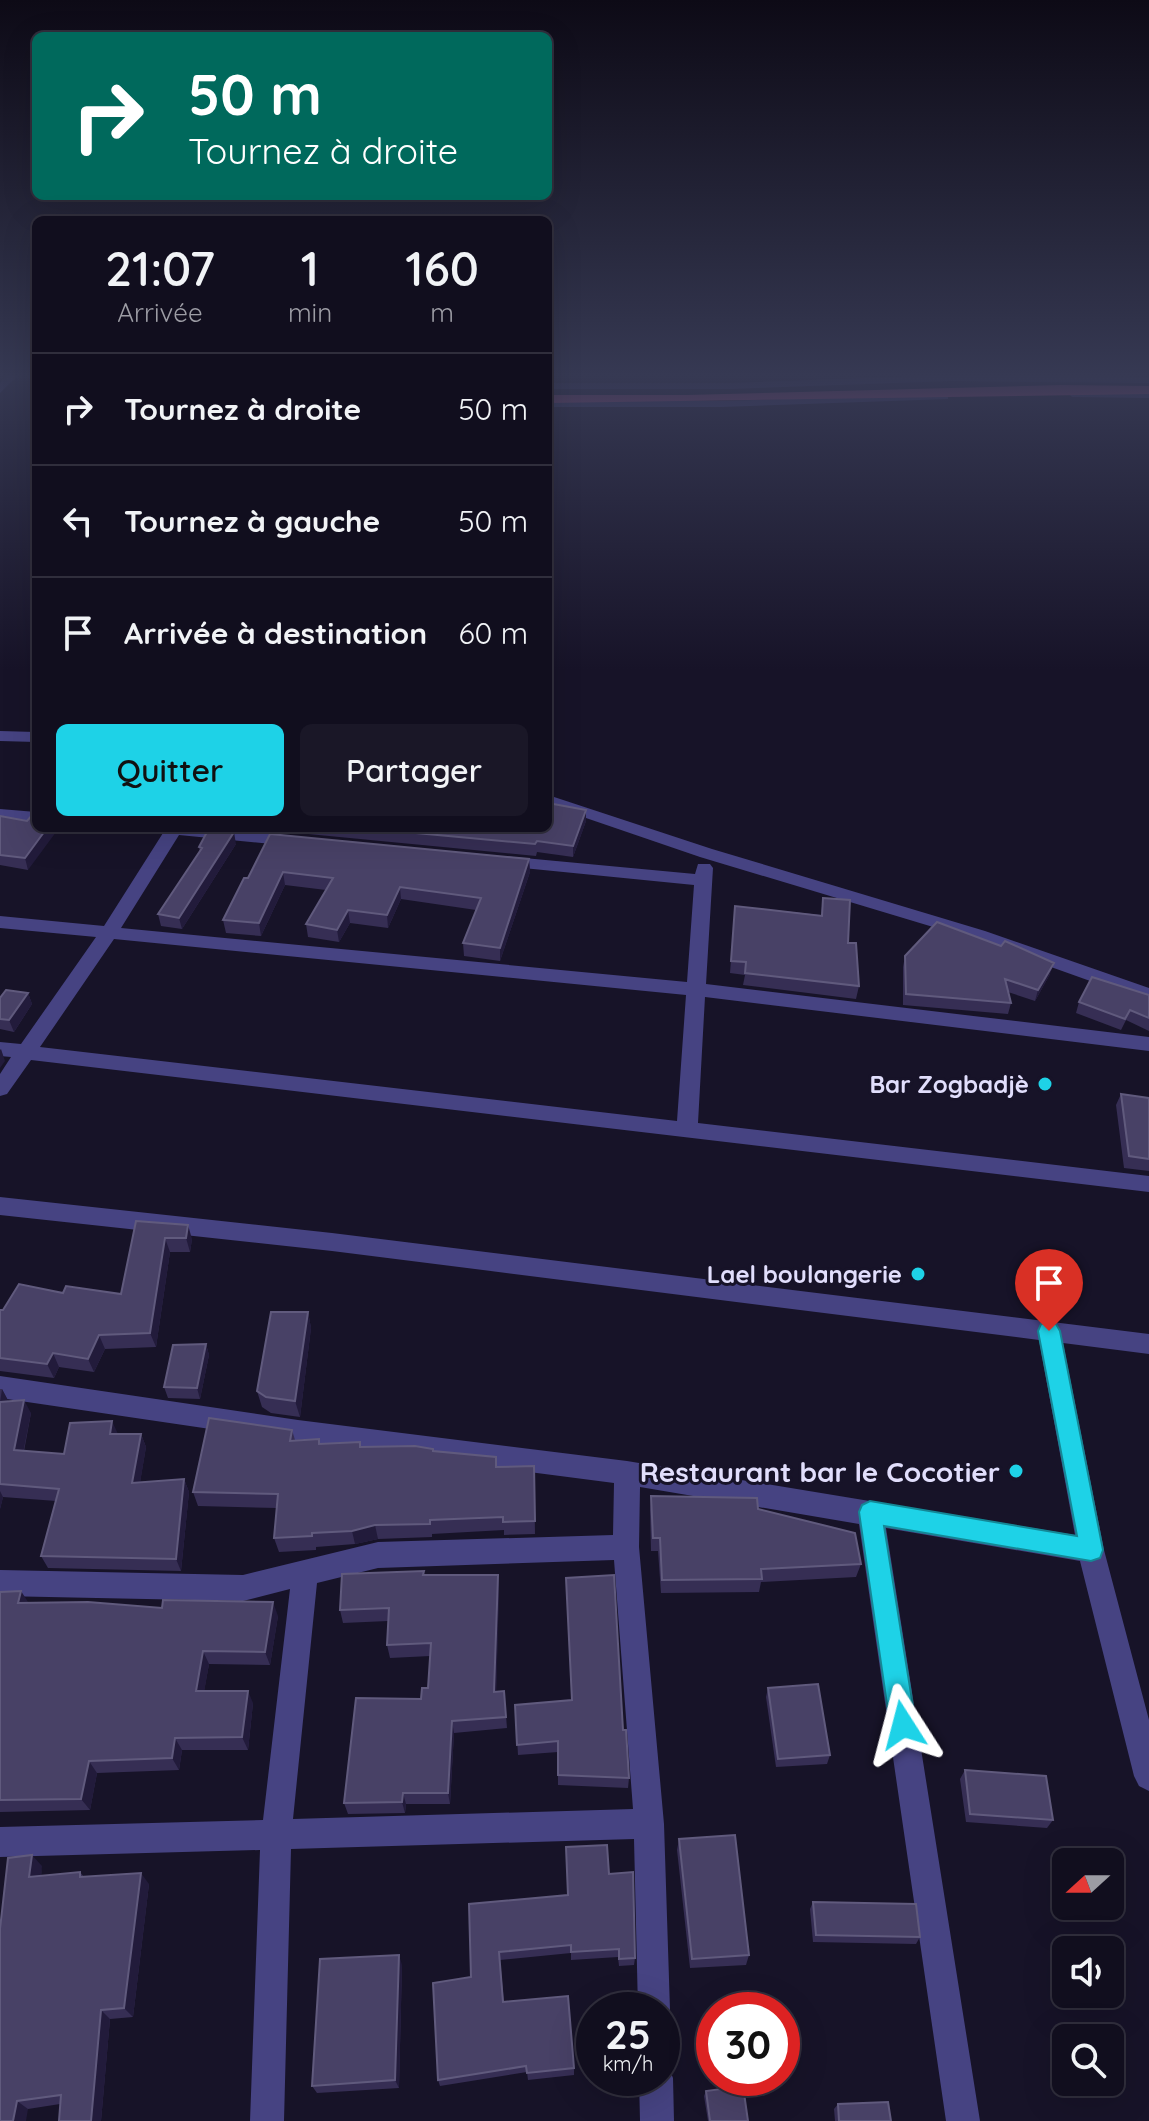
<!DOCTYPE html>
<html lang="fr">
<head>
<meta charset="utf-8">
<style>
	body { margin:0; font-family:Quicksand,sans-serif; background:#1a1727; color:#f1f3f6; height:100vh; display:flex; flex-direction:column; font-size:30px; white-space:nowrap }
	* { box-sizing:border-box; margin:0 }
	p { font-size:26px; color:#9c9ca4 }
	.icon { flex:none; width:44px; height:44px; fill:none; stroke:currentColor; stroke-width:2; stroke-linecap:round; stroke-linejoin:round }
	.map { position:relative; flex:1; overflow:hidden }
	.panel { position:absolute; left:32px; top:216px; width:520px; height:616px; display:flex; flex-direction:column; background:#110e1e; border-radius:12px; box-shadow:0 8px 32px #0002,0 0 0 2px #302e3c }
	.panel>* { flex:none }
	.top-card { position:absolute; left:32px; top:32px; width:520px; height:168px; border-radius:12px; box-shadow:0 8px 32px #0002,0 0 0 2px #302e3c; background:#00695c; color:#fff; overflow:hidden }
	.needle { width:52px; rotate:249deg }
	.tools { position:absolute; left:1052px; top:1848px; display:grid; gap:16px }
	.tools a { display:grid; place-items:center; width:72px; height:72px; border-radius:12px; background:#110e1e; box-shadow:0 8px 32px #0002,0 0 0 2px #302e3c; font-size:40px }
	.speed { position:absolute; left:576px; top:1992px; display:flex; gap:16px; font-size:40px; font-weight:700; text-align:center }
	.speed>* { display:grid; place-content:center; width:104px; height:104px; border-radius:50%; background:#110e1e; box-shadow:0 8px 32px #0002,0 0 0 2px #302e3c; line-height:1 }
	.speed small { font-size:20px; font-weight:400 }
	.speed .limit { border:12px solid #d22; background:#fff; color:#111 }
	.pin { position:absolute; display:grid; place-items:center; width:68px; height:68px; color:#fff; margin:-82px -34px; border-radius:50% 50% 50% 0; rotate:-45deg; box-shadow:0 0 8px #0007 }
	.pin .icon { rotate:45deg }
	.me { position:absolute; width:88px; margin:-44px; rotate:351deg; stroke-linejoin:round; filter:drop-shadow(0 0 6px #0008) }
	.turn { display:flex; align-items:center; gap:28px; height:168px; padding:0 24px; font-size:36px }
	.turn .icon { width:104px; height:104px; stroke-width:2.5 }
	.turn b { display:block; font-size:56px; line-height:68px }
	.eta { display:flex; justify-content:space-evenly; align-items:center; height:136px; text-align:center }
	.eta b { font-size:48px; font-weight:600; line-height:56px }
	.cta { display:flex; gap:16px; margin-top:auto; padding:16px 24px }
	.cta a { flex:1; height:92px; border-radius:12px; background:#1ed2e7; color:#111; font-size:32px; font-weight:600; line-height:92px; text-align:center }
	.cta a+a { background:#1a1727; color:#f1f3f6 }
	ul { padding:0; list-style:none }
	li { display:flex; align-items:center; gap:24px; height:112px; padding:0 24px; border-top:2px solid #302e3c }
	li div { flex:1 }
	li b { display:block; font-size:30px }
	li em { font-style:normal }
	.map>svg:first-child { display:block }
</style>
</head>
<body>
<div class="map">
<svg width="1149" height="2121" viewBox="0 0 1149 2121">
	<rect width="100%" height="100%" fill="#171328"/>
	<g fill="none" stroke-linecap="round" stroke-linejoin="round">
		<path fill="#464382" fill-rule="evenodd" d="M9,373h11l-20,20v-10z
			M951,375l198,2v6l-198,-2 -220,8h-183v-6h183z
			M1076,392h73v6l-77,-1 -2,-2z
			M944,394l4,1v4l-227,8h-173v-6h173z
			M0,731l36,1v10l-36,-1z
			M548,795l164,54 273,82 164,57v14l-176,-63 -273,-82 -152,-52z
			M0,809l36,3v10l-36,-3z
			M154,828h60l79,8 9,5 -9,5 -114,-11 -58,93 566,54 7,-97 -190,-19 -9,-5 9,-5 191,18 3,-10h12l3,4 -7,116 443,53v14l-444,-54 -7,126 451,53v16l-1118,-132 -24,34 -7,2v-22l11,-17 -11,-1v-14l21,2 75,-107 -96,-9v-12l104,10 59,-93zM114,939l572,56 -9,126 -637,-74z
			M0,1197l332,36 817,101v20l-86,-11 41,207 45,170v71l-10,-5 -5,-10 -54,-215 -194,-33 94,593h-34l-87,-597 -219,-37 -1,60 25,277 6,186 -4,12 -4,1v-13h-24l-4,-171 -343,10 -7,272h-34l10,-271 -260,7v-30l263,-7 27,-231 -47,12 -243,-5v-26l243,5 135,-33 235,-7 1,-52 -316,-41 -298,-44v-22l298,44 329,41 448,74 -36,-195 -707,-89 -332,-36zM614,1560l19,249 -340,10 24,-236 61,-15z
			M662,2064l6,2 5,12 1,43h-34l-1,-43h23z"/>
		<path fill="#ef65a7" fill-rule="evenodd" d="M1061,385l88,1v8l-601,9v-8h139z"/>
	</g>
	<path fill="#362e54" d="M586,810v11l-13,36 -36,-5 -1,4 -290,-28h302z
		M0,816l27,5 1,49 -28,-5z
		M270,834l259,25 1,13 -30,89 -36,-5 -1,-13 13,-33 -75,-11 -13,29 -38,-5 -11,19 -31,-5 -2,-13 20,-34 -41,-5 -24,51 -35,-3 -3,-13 25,-42z
		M236,844l-54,85 -21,-3 -3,-12 42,-62 -1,-5z
		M823,898l25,45 11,43 -3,13 -113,-14 2,-10 -15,-2 5,-67 86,9z
		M905,956l145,18 -15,27 -27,-9 3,11 -3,11 -105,-9v-38z
		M28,993l4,11 -18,28 -14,-3v-31z
		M1149,995v36l-23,-11 -5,10 -45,-17 3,-11z
		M1121,1094l28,4v73l-25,-3 -8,-63z
		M136,1221l56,18 -2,13h-20l-14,95 -51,2 -11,23 -35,-5 -5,11 -54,-7v-61h3l60,-17 58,1z
		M308,1312l3,16 -11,89 -29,-4 -9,-6 -5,-16z
		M206,1344l3,11 -9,44 -32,-1 -4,-11z
		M0,1389h2l6,12 23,12 -7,38 40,3 54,-20h23l5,13 -6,35 44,-3 5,13 -8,79 -133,-3 -7,-12 15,-55 -53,-4 -3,12z
		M292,1430l3,10 24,-1 1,5 40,-2 1,5 72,4 64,16 37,-1 1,68 -31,1v-5l-72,4v3l-54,2 -23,5 -39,3v3l-37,2 -5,-14 3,-30 -79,-2 -5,-14z
		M651,1496l107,13 103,55 -5,13 -95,5 -2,10 -98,1 -3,-42h-7l-1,-41z
		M424,1575h74l1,13 -3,103h8l3,37 -53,5 -4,71h-44l-1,9 -57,1 -4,-11 84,-115 2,-32 -40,2 -3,-13 1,-24 -45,2 -3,-13z
		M0,1592l28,11 250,13 -8,49 -61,-1 -5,27 49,12 -5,47h-66l-3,20 -82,3 -7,37 -90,2z
		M768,1688l62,67 -3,9 -51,3 -10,-70z
		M515,1705l108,25 6,48 -1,10 -70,-3v-33l-40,3z
		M965,1770l88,50 -6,8 -81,-6 -6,-43z
		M679,1839l70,116 -3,10 -56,3 -13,-118z
		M42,1866l-1,10 39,-4 4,5 65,7 -16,133 -23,2 -9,102h-42l1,-17 -32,5 -28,12z
		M609,1874l26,84 -1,7 -15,1 -1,-9 -47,3v-7l-71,7 4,42 70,66v7l-46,5 -1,-8 -87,14 -2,-6 33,-103 -2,-73 99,-9z
		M813,1902l107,35 -4,7 -103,-2 -3,-33z
		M402,1965l-3,123 -82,5 -5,-7z
		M706,2091l42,30h-40l-4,-25z
		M838,2104l53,17h-56l-1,-12z"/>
	<path fill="#221b3b" d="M586,810v11l-13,36v-11z
		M47,828h12l-31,42 -3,-12z
		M234,832l2,12 -54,85 -3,-11z
		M529,859l1,13 -30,89v-13z
		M283,872l2,13 -24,51 -2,-13z
		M400,887l1,12 -13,29 -1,-13z
		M348,910l2,13 -11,19 -2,-12z
		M1054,963l-4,11 -15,27 3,-11z
		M28,993l4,11 -18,28 -5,-12z
		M1,1049l4,12 -5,7v-18z
		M188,1225l4,14 -2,13 -4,-14z
		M165,1238l5,14 -14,95 -6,-14z
		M308,1312l3,16 -11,89 -5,-16z
		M99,1335l6,14 -11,23 -6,-13z
		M206,1344l3,11 -9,44 -3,-11z
		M53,1353l6,14 -5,11 -7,-14z
		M2,1389l7,13 -9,1z
		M24,1400l7,13 -10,50 -7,-13z
		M112,1421l6,13h-8z
		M141,1434l5,13 -8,48 -6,-12z
		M184,1479l5,13 -8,79 -5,-12z
		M0,1491l3,6 -3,12z
		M375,1525l3,14 -23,5 -3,-13z
		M498,1575l1,13 -3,116 -2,-12z
		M21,1591l9,14 -12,-2z
		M273,1602l5,14 -8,49 -5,-13z
		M203,1651l6,13 -7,40 -6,-13z
		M248,1691l5,12 -5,47 -6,-13z
		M452,1721l2,12 -4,71 -2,-11z
		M175,1738l7,12 -3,20 -7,-12z
		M89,1761l8,12 -7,37 -9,-11z
		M403,1793l3,11 -1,9 -3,-11z
		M32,1855l10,11 -3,22 -10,-11z
		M141,1873l8,11 -16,133 -9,-9z
		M399,1955l3,10 -3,123 -4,-8z
		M101,2010l9,9 -9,102h-10z
		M17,2101l11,8 -2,12h-13z"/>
	<path fill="#484166" stroke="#605a7d" stroke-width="2" d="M548,803l38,7 -13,36 -36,-5 -2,3 -173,-16h186z
		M34,813h2v15h11l-22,30 -25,-3v-39l27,5z
		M208,830l26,2 -55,86 -21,-4 44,-66 -3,-1z
		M270,834l259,25 -29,89 -37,-5 18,-45 -81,-11 -13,28 -39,-5 -11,20 -31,-6 27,-46 -50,-6 -24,51 -36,-3 21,-42h4z
		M823,898l27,2 -2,43h8l3,43 -114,-13 1,-11 -15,-1 4,-55 87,10z
		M937,922l64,24 4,-5 49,22 -16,27 -33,-11 6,24 -105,-9 -1,-38z
		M1092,977l57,18v23l-19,-8 -5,9 -46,-17z
		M6,990l22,3 -19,27 -9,-1v-21z
		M1121,1094l28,4v61l-20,-3z
		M136,1221l52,4 -2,13h-21l-15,95 -51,2 -11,24 -35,-6 -6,11 -47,-6v-48h3l16,-26 44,9 3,-7 55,8z
		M271,1312h37l-13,89 -29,-4 -9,-6z
		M206,1344l-9,44 -33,-1 9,-42z
		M24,1400l-10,50 50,4 6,-31 42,-2 -2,13h31l-9,49 52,-4 -8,80 -135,-3 18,-67 -59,-5v-82z
		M209,1418l83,12 -2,11 29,-2v5l41,-2v5l55,-1 18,3v2l63,6v10l38,-1 1,55 -32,1v-5l-73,3v4l-55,1 -23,6 -40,2v3l-38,2 4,-44 -85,-2z
		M651,1496l106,2 1,11 97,24 6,31 -100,5 1,10 -100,1 -2,-42h-7z
		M424,1571l-1,4h75l-4,117 10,-1 2,26 -54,4 -4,72h-45l-1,9 -58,1 12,-105 65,1 1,-11h6l3,-45 -44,2 2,-37 -49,2 2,-36z
		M614,1575l9,155h3l3,48 -71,-3v-34l-41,4 -2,-40 57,-5 -6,-122z
		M21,1591l-3,12 70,-1 74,6 1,-8 110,2 -8,50 -62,-1 -7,40h52l-6,46 -67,1 -3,20 -83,3 -8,38 -81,1v-208z
		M818,1684l12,71 -52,4 -10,-71z
		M965,1770l81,6 7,44 -83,-6z
		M735,1835l14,120 -57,4 -13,-120z
		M607,1845l2,29 24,-2 2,86 -16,1v-10l-48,3v-7l-72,7 4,50 65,-6 6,72 -47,5 -1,-7 -88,14 -5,-97 38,-6 -2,-73 99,-9 -2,-48z
		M32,1855l-3,22 51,-5v5l61,-4 -17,135 -23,2 -10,111h-32l2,-26 -44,6 -4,20h-13v-192l8,-71z
		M813,1902l103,2 4,33 -104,-2z
		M399,1955l-4,125 -83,6 8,-127z
		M743,2086l5,35h-38l-4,-30z
		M888,2102l3,19h-52l-1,-17z"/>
	<linearGradient id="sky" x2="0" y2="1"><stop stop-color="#0d0a16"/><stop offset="0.56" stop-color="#363953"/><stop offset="1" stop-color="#363953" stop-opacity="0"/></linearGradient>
	<rect width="1149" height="670" fill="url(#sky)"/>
	<path fill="#1ed2e7" stroke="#148896" stroke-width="2" d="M1049,1322l7,2 4,7 43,219 -3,8 -9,3 -207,-35 32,199 -4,10 -9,3 -9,-3 -4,-10 -31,-213 3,-7 8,-4 207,35 -39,-205 3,-7z"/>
	<g fill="#1ed2e7" stroke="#171328" stroke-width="3">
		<circle cx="1045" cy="1084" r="8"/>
		<circle cx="918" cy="1274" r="8"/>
		<circle cx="1016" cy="1471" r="8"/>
	</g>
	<g text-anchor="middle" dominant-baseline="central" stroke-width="6" stroke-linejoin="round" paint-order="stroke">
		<g font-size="24" font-weight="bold" fill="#e1defc" stroke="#171328" text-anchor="end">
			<text x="1029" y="1084">Bar Zogbadjè</text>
			<text x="902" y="1274">Lael boulangerie</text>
		</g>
		<g font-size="28" font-weight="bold" fill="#e1defc" stroke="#171328" text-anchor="end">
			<text x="1000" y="1471">Restaurant bar le Cocotier</text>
		</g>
	</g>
</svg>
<div class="tools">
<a><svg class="needle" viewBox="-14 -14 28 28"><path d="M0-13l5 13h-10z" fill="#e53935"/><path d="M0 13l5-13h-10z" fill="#9c9ca4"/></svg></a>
<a><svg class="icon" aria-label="sound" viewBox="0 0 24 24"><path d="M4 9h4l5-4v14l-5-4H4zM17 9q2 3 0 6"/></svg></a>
<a><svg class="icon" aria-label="search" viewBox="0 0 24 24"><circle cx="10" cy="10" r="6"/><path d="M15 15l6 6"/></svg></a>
</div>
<div class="speed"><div>25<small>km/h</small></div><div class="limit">30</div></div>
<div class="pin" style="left:1049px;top:1331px;background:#d93025"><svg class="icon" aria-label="arrive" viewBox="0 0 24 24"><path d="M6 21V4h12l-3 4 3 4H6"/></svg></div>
<svg class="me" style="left:903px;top:1725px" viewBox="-20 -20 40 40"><path d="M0-17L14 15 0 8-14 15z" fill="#1ed2e7" stroke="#fff" stroke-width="4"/></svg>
<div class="top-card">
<div class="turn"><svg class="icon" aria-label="right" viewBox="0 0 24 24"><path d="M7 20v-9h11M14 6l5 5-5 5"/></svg><div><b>50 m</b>Tournez à droite</div></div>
</div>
<section class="panel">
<div class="eta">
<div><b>21:07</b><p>Arrivée</p></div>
<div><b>1</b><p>min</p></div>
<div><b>160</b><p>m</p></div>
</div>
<ul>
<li><svg class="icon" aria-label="right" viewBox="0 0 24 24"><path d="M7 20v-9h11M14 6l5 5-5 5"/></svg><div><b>Tournez à droite</b></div><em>50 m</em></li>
<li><svg class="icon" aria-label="left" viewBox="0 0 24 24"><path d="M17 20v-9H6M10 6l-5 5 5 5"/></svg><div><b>Tournez à gauche</b></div><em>50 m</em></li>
<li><svg class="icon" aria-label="arrive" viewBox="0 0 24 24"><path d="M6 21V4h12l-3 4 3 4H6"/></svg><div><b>Arrivée à destination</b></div><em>60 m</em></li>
</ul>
<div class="cta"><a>Quitter</a><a>Partager</a></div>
</section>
</div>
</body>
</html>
